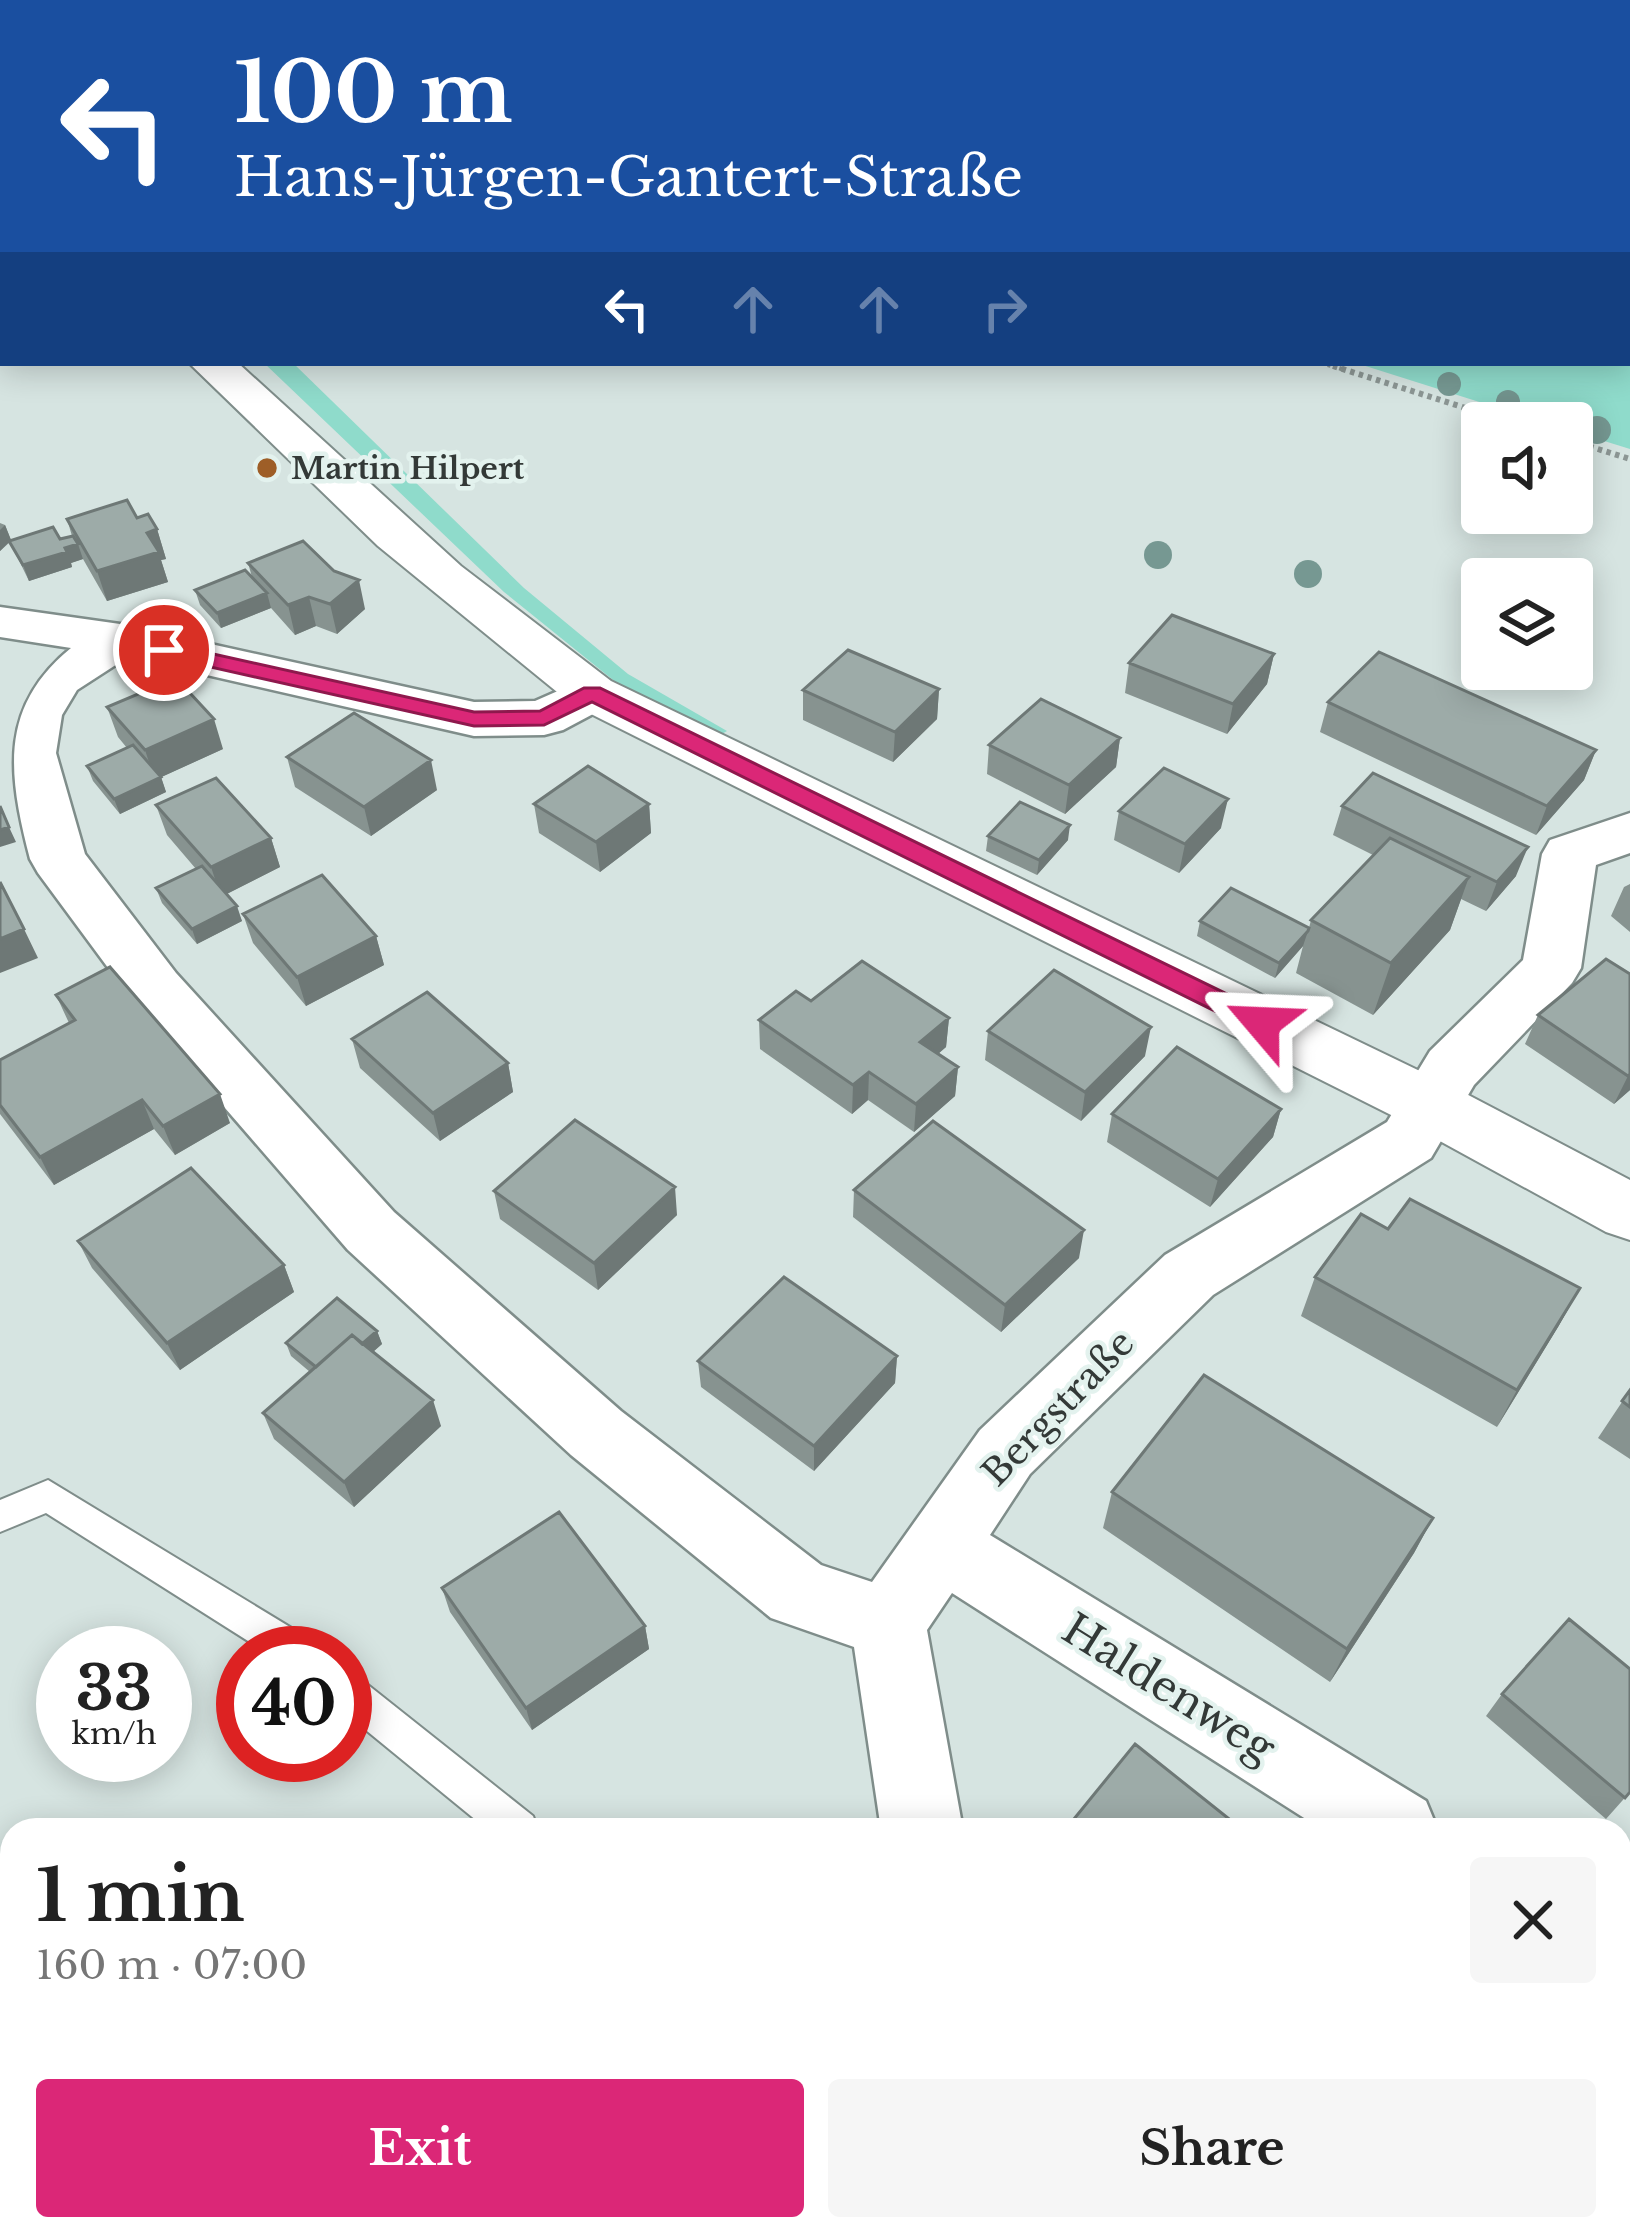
<!DOCTYPE html>
<html lang="en">
<head>
<meta charset="utf-8">
<style>
	body { margin:0; font-family:"Libre Baskerville",serif; background:#f6f6f6; color:#222; height:100vh; display:flex; flex-direction:column; font-size:45px; white-space:nowrap }
	* { box-sizing:border-box; margin:0 }
	p { font-size:39px; color:#767676 }
	.icon { flex:none; width:66px; height:66px; fill:none; stroke:currentColor; stroke-width:2; stroke-linecap:round; stroke-linejoin:round }
	.map { position:relative; flex:1; overflow:hidden }
	.side { position:absolute; left:0px; top:1818px; width:1632px; height:423px; display:flex; flex-direction:column; background:#fff; border-radius:36px 36px 0 0; box-shadow:0 6px 30px #0003 }
	.side>* { flex:none }
	.guide { position:absolute; left:0px; top:0px; width:1632px; height:366px; box-shadow:0 6px 30px #0003; background:#1a4fa0; color:#fff; overflow:hidden }
	.controls { position:absolute; left:1461px; top:402px; display:grid; gap:24px }
	.controls a { display:grid; place-items:center; width:132px; height:132px; border-radius:12px; background:#fff; box-shadow:0 6px 30px #0003; font-size:60px }
	.speed { position:absolute; left:36px; top:1626px; display:flex; gap:24px; font-size:60px; font-weight:700; text-align:center }
	.speed>* { display:grid; place-content:center; width:156px; height:156px; border-radius:50%; background:#fff; box-shadow:0 6px 30px #0003; line-height:1 }
	.speed small { font-size:30px; font-weight:400 }
	.speed .limit { border:18px solid #d22; background:#fff; color:#111 }
	.pin { position:absolute; display:grid; place-items:center; width:102px; height:102px; color:#fff; margin:-51px; border:6px solid #fff; border-radius:50%; box-shadow:0 3px 12px #0007 }
	.me { position:absolute; width:132px; margin:-66px; rotate:296deg; stroke-linejoin:round; filter:drop-shadow(0 0 9px #0008) }
	.turn { display:flex; align-items:center; gap:42px; height:252px; padding:0 36px; font-size:54px }
	.turn .icon { width:156px; height:156px; stroke-width:2.5 }
	.turn b { display:block; font-size:84px; line-height:102px }
	.lanes { display:flex; align-items:center; height:114px; padding:0 36px; background:#0003; justify-content:center; gap:60px; direction:ltr }
	.lanes .off { opacity:.35 }
	.round { display:grid; place-items:center; flex:none; width:126px; height:126px; border-radius:12px; background:#f6f6f6 }
	.summary { display:flex; align-items:center; justify-content:space-between; height:204px; padding:0 36px }
	h1 { font-size:72px; font-weight:700; line-height:90px }
	.action { display:flex; gap:24px; margin-top:auto; padding:24px 36px }
	.action a { flex:1; height:138px; border-radius:12px; background:#db2777; color:#fff; font-size:48px; font-weight:700; line-height:138px; text-align:center }
	.action a+a { background:#f6f6f6; color:#222 }
	.map>svg:first-child { display:block }
</style>
</head>
<body>
<div class="map">
<svg width="1630" height="2240" viewBox="0 0 1630 2240">
	<rect width="100%" height="100%" fill="#d6e4e1"/>
	<path fill="#8fdbcb" d="M760,0h870v449l-58,-18v-8h-26l-190,-60h273v-360z
		M264,363h29l231,225 104,86 99,57 -14,8 -90,-51 -119,-96z"/>
	<g fill="none" stroke-linecap="round" stroke-linejoin="round">
		<defs>
			<path id="service" d="M48,1480l265,161 5,12h-51l-221,-140 -46,19v-32z
				M345,1672l13,5 175,139 5,14h-50l-143,-117z"/>
			<path id="minor" d="M0,607l120,17 354,78 61,-1 57,-25 18,5 8,12 -8,12 -47,25 -19,5 -70,1 -346,-79 -51,33 -15,25 -6,38 29,101 91,119 218,239 227,199 200,154 51,17 108,-152 185,-175 222,-133 43,-71 93,-91 19,-106 8,-14 80,-27v40l-34,12 -15,103 -9,15 -98,102 -43,73 -218,137 -183,179 -40,61 436,266 12,29h-115l-371,-237 -25,37 36,200h-82l-27,-183 -83,-29 -200,-163 -223,-205 -214,-247 -96,-130 -8,-14c-23,-88 -30,-153 41,-211l-71,-11z
				M1620,1926l10,4v89l-10,-4z
				M995,2229h93l4,11h-93z"/>
			<path id="tertiary" d="M0,146l3,1v26l-3,-1z
				M189,363h49l223,203 150,115 842,406 177,93v60l-24,-8 -199,-109 -834,-418 -195,-159z"/>
		</defs>
		<use href="#service" stroke="#7f8d8a" stroke-width="4"/>
		<use href="#minor" stroke="#7f8d8a" stroke-width="5"/>
		<use href="#tertiary" stroke="#7f8d8a" stroke-width="4"/>
		<path stroke="#8c9694" stroke-width="4.5" stroke-dasharray="3 3" stroke-linecap="butt" d="M1363,0l11,3
			M1322,363l20,6"/>
		<path stroke="#8c9694" stroke-width="6" stroke-dasharray="4.5 4.5" stroke-linecap="butt" d="M1333,366l180,57
			M1572,441l58,18"/>
		<use href="#service" fill="#fff" fill-rule="evenodd"/>
		<use href="#minor" fill="#fff" fill-rule="evenodd"/>
		<use href="#tertiary" fill="#fff" fill-rule="evenodd"/>
	</g>
	<g fill="#769892">
		<circle cx="1449" cy="384" r="12"/>
		<circle cx="1508" cy="402" r="12"/>
		<circle cx="1597" cy="430" r="14"/>
		<circle cx="1158" cy="555" r="14"/>
		<circle cx="1308" cy="574" r="14"/>
	</g>
	<path fill="#879390" d="M137,518l20,11 9,30 -5,1 7,22 -61,19 -24,-42 -12,4 1,4 -43,14 -19,-39 -10,9v-28l5,2 6,15 49,-1 12,-3 -5,-17z
		M248,563l117,46 -28,25 -21,-8 -21,9 -24,-27 -50,20 -21,-23 -5,-15 57,-13z
		M1274,654l-7,30 -40,50 -102,-41 4,-30z
		M939,689l-2,30 -44,43 -90,-42v-30z
		M1328,702l268,48 -12,30 -48,55 -216,-103z
		M107,707l116,42 -62,28 5,15 -46,22 -27,-33 -6,-15 40,-18 -9,-11z
		M1120,738l-4,29 -51,47 -78,-40 2,-29z
		M287,757l150,33 -66,46 -76,-49z
		M534,804h115l2,29 -51,39 -61,-39z
		M156,805l115,33 9,29 -54,27 16,27 -45,23 -35,-41 -6,-15 40,-19 -29,-34z
		M1342,806l174,70 -30,35 -25,-12 -11,31 -77,85 -77,-42 7,-27 -28,32 -78,-42 3,-15 109,7 2,-8 62,-65 -40,-20z
		M1119,811l102,17 -42,45 -65,-33z
		M988,836l80,4 -31,35 -51,-24z
		M1630,884v48l-19,-16 13,-29z
		M243,914l133,22 8,29 -78,41 -53,-63z
		M1630,974v116l-16,14 -89,-60 13,-29z
		M56,995l174,128 -55,32 -21,-26 -100,56 -54,-71v-54l69,-37z
		M949,1018l-3,29 -8,7 20,13 -3,29 -41,36 -46,-32 -16,14 -92,-65 -1,-29z
		M988,1031l157,25 -64,65 -96,-61z
		M352,1039l156,24 5,29 -73,49 -80,-73z
		M1281,1109l-8,28 -63,70 -103,-65 5,-28z
		M854,1190l225,68 -78,74 -148,-115z
		M494,1191l183,24 -79,75 -98,-71z
		M1388,1229l192,59 -22,39 -61,100 -196,-111 14,-39z
		M78,1241l206,24 10,27 -114,78 -88,-102z
		M377,1331l5,13 -9,8 68,74 -87,81 -80,-68 -11,-26 47,-41 -19,-16 -5,-13z
		M897,1356l-2,27 -81,88 -113,-84 -3,-26z
		M1630,1390v69l-32,-21z
		M1112,1492l321,26 -19,35 -84,129 -227,-154z
		M442,1588l203,38 4,23 -117,81 -82,-118z
		M1502,1694l128,98 -24,27 -120,-103z
		M1331,2229h279l-6,11h-260z"/>
	<path fill="#6e7876" d="M677,0h13v3h-26z
		M5,525l6,15 -11,11v-21z
		M157,529l9,30 -5,1 7,22 -61,19 -10,-30 50,-38z
		M78,544l5,15 -12,4 1,4 -43,14 -6,-16z
		M359,580l6,29 -28,25 -7,-30z
		M267,593l4,15 -50,20 -4,-15z
		M309,597l7,29 -21,9 -7,-30z
		M1274,654l-7,30 -40,50 6,-30z
		M939,689l-2,30 -44,43 2,-30z
		M214,719l9,30 -68,31 -10,-30z
		M1120,738l-4,29 -51,47 4,-29z
		M1596,750l-12,30 -48,55 11,-29z
		M431,760l6,30 -66,46 -7,-29z
		M161,777l5,15 -46,22 -6,-15z
		M1228,799l-7,29 -42,45 6,-29z
		M649,804l2,29 -51,39 -4,-30z
		M1070,825l-2,15 -31,35 2,-15z
		M9,827l7,15 -16,5v-17z
		M271,838l9,29 -59,30 -10,-30z
		M1528,847l-12,29 -30,35 11,-29z
		M1469,877l-19,53 -77,85 18,-52z
		M237,906l5,15 -45,23 -5,-15z
		M24,929l14,29 -38,15v-34z
		M1308,931l-5,15 -28,32 4,-15z
		M376,936l8,29 -78,41 -9,-29z
		M949,1018l-3,29 -28,24 2,-29z
		M1151,1027l-6,29 -64,65 4,-29z
		M508,1063l5,29 -73,49 -7,-28z
		M958,1067l-3,29 -41,36 2,-28z
		M869,1072l-1,28 -16,14 1,-29z
		M1630,1074v16l-16,14 14,-28z
		M220,1094l10,29 -55,32 -12,-29z
		M142,1100l12,29 -100,56 -14,-28z
		M1281,1109l-8,28 -63,70 8,-28z
		M675,1187l2,28 -79,75 -4,-27z
		M1084,1230l-5,28 -78,74 4,-27z
		M284,1265l10,27 -114,78 -13,-27z
		M1580,1288l-22,39 -61,100 20,-37z
		M377,1331l5,13 -51,44 -5,-13z
		M897,1356l-2,27 -81,88v-25z
		M433,1400l8,26 -87,81 -10,-25z
		M1433,1518l-19,35 -84,129 17,-33z
		M645,1626l4,23 -117,81 -6,-22z
		M770,2229h20l-12,11h-20z"/>
	<path fill="#9daba8" stroke="#6e7876" stroke-width="3" d="M127,500l10,18 11,-4 9,15 -10,4 12,19 -62,19 -30,-52z
		M53,527l7,12 13,-3 5,8 -13,4 2,4 -44,13 -14,-24z
		M303,541l31,30 25,9 -29,24 -21,-7 -21,8 -40,-42z
		M245,570l22,23 -50,20 -22,-23z
		M1172,615l102,39 -41,50 -104,-41z
		M848,650l91,39 -44,43 -92,-42z
		M1379,652l217,98 -49,56 -219,-104z
		M176,678l38,41 -69,31 -38,-43z
		M1041,699l79,39 -51,47 -80,-40z
		M354,713l77,47 -67,47 -77,-50z
		M133,745l28,32 -47,22 -27,-33z
		M588,766l61,38 -53,38 -62,-38z
		M1164,768l64,31 -43,45 -66,-33z
		M1373,773l155,74 -31,35 -155,-76z
		M216,778l55,60 -60,29 -55,-62z
		M1020,802l50,23 -31,35 -51,-24z
		M0,806l9,21 -9,3z
		M1390,838l79,39 -78,86 -80,-43z
		M202,866l35,40 -45,23 -36,-41z
		M322,875l54,61 -79,41 -54,-63z
		M0,882l24,47 -24,10z
		M1231,888l78,40 -1,3 -29,32 -79,-42z
		M1606,959l24,15v100l-2,2 -90,-61z
		M862,961l87,57 -29,24 38,25 -42,37 -47,-32 -16,13 -94,-65 37,-29 15,10z
		M110,967l110,127 -57,32 -21,-26 -102,57 -40,-52v-45l75,-40 -19,-25z
		M1054,970l97,57 -66,65 -97,-61z
		M427,992l81,71 -75,50 -81,-74z
		M1177,1047l104,62 -63,70 -106,-65z
		M575,1120l100,67 -81,76 -100,-72z
		M933,1121l151,109 -79,75 -151,-115z
		M191,1168l93,97 -117,78 -89,-102z
		M1410,1199l170,89 -63,102 -202,-113 46,-63 27,15z
		M784,1277l113,79 -83,90 -116,-85z
		M337,1298l40,33 -15,13 -10,-9 -36,32 -30,-24z
		M352,1335l81,65 -89,82 -81,-69z
		M1204,1375l229,143 -86,131 -235,-157z
		M1630,1390v17l-8,-6z
		M559,1512l86,114 -119,82 -84,-120z
		M1569,1619l61,50v123l-5,6 -123,-104z
		M1135,1744l108,86h-178z
		M634,2229h136l-12,11h-117z
		M1372,2229h238l-6,11h-219z"/>
	<path fill="#db2777" stroke="#8e194d" stroke-width="3" d="M164,643l310,69 66,-1 44,-23h16l672,328 3,7 -3,7h-19l-661,-328 -48,23 -70,1 -317,-71 -4,-5z"/>
	<circle fill="#9e5e27" stroke="#e3f2ee" stroke-width="4.5" cx="267" cy="468" r="12"/>
	<g text-anchor="middle" dominant-baseline="central" stroke-width="9" stroke-linejoin="round" paint-order="stroke">
		<g font-size="30" font-weight="bold" fill="#333937" stroke="#e3f2ee" text-anchor="start">
			<text x="291" y="468">Martin Hilpert</text>
		</g>
		<g font-size="36" fill="#333937" stroke="#e3f2ee">
			<text transform="translate(1058 1408) rotate(-46)">Bergstraße</text>
		</g>
		<g font-size="42" fill="#333937" stroke="#e3f2ee">
			<text transform="translate(1169 1688) rotate(32)">Haldenweg</text>
		</g>
	</g>
</svg>
<div class="controls">
<a><svg class="icon" aria-label="sound" viewBox="0 0 24 24"><path d="M4 9h4l5-4v14l-5-4H4zM17 9q2 3 0 6"/></svg></a>
<a><svg class="icon" aria-label="layers" viewBox="0 0 24 24"><path d="M12 4l9 5-9 5-9-5zM3 14l9 5 9-5"/></svg></a>
</div>
<div class="speed"><div>33<small>km/h</small></div><div class="limit">40</div></div>
<div class="pin" style="left:164px;top:650px;background:#d93025"><svg class="icon" aria-label="arrive" viewBox="0 0 24 24"><path d="M6 21V4h12l-3 4 3 4H6"/></svg></div>
<svg class="me" style="left:1262px;top:1023px" viewBox="-20 -20 40 40"><path d="M0-17L14 15 0 8-14 15z" fill="#db2777" stroke="#fff" stroke-width="4"/></svg>
<div class="guide">
<div class="turn"><svg class="icon" aria-label="left" viewBox="0 0 24 24"><path d="M17 20v-9H6M10 6l-5 5 5 5"/></svg><div><b>100 m</b>Hans-Jürgen-Gantert-Straße</div></div>
<div class="lanes"><svg class="icon" aria-label="left" viewBox="0 0 24 24"><path d="M17 20v-9H6M10 6l-5 5 5 5"/></svg><svg class="icon off" aria-label="ahead" viewBox="0 0 24 24"><path d="M12 20V5M6 11l6-6 6 6"/></svg><svg class="icon off" aria-label="ahead" viewBox="0 0 24 24"><path d="M12 20V5M6 11l6-6 6 6"/></svg><svg class="icon off" aria-label="right" viewBox="0 0 24 24"><path d="M7 20v-9h11M14 6l5 5-5 5"/></svg></div>
</div>
<section class="side">
<div class="summary"><div><h1>1 min</h1><p>160 m · 07:00</p></div><a class="round"><svg class="icon" aria-label="close" viewBox="0 0 24 24"><path d="M6 6l12 12M18 6L6 18"/></svg></a></div>
<div class="action"><a>Exit</a><a>Share</a></div>
</section>
</div>
</body>
</html>
